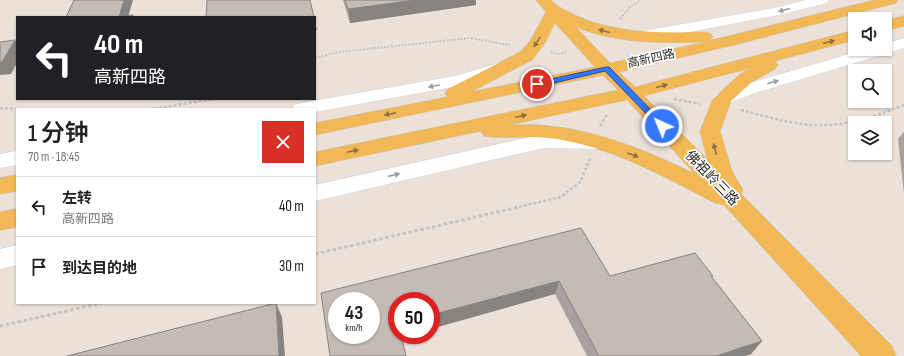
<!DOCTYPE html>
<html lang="zh">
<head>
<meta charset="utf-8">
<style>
	body { margin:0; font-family:"Sofia Sans Condensed","Noto Sans SC",sans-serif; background:#f6f6f6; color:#222; height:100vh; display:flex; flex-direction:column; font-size:15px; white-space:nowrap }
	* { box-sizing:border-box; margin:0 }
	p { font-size:13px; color:#767676 }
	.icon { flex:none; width:22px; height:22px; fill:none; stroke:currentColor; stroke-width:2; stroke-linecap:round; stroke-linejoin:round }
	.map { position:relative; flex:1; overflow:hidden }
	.side { position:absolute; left:16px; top:108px; width:300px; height:196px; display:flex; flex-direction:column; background:#fff; border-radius:0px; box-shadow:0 1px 3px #0004 }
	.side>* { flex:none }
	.guide { position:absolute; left:16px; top:16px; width:300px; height:84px; border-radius:0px; box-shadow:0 1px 3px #0004; background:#202124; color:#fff; overflow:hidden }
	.fabs { position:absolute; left:848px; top:12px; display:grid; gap:8px }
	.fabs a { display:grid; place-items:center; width:44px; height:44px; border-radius:0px; background:#fff; box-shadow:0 1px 3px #0004; font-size:20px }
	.speed { position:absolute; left:328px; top:292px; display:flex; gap:8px; font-size:20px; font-weight:700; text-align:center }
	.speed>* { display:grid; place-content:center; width:52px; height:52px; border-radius:50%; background:#fff; box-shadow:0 1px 3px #0004; line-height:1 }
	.speed small { font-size:10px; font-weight:400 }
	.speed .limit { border:6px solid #d22; background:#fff; color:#111 }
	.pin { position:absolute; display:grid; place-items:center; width:34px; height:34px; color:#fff; margin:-17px; border:2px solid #fff; border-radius:50%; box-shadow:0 1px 4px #0007 }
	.me { position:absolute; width:44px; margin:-22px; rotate:316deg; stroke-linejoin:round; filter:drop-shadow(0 0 3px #0008) }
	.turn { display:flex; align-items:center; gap:14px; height:84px; padding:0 12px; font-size:18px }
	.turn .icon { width:52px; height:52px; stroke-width:2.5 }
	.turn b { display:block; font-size:28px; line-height:34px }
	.round { display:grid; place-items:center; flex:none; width:42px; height:42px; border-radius:0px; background:#f6f6f6 }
	.overview { display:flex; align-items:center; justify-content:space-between; height:68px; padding:0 12px }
	h1 { font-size:24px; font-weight:600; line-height:30px }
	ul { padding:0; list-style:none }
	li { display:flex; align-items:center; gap:12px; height:60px; padding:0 12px; border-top:1px solid #e0e0e0 }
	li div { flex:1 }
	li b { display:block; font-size:15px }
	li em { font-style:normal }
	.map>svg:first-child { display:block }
</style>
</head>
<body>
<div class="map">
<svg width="904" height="356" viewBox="0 0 904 356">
	<rect width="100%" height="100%" fill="#ebe1d9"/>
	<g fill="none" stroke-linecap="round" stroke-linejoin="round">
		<defs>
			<path id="minor" d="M805,0h24l-2,3 -48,12 -136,26 -6,-2 -2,-3 2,-3 6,-2 136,-24z
				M904,38v10l-13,4 -136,41 -26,10 -7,2 -7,-2 -2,-4 2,-4 28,-10 124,-36h18v-5z
				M499,63l6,1 3,4 -3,4 -47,14 -143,26v-3h-23l2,-4 7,-2 154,-27z
				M544,134l53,1 7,2 3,5 -3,5 -7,2 -53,-1 -229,53v-16z
				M17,151v14l-17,3v-14z
				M17,245v20l-17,4v-20z"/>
			<path id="major" d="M536,0h15c7,8 16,11 26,16 41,18 84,17 128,16l6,2 2,3 -5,4 166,-41h24l-2,3 -158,41 -119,28 16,15 220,-57v10l-80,21 3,4 -3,4 -23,13 -21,19 -11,30 12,40 11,19 -2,4 151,152 4,10h-35l-137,-151 -9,-2c-52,-27 -107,-58 -166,-65 -19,-2 -39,0 -58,-1l-7,-1 -3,-5 -166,35v-14l303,-62 -15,-15 -288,60v-12l132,-26 -2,-4 3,-4 72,-37 10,-11 16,-29zM555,23l40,44 -124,25 61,-32 13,-17zM576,27c41,17 85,16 129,15l-95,21zM751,68l-11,6 -27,25 -13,32 7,28 -63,-63zM627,100l68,74c-45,-22 -95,-43 -146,-48 -13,-2 -27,-1 -40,-1z
				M904,16v10l-19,5v-10z
				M17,175v16l-17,3v-16z
				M17,209v18l-17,3v-18z"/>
		</defs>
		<use href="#minor" stroke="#ced5e1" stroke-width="1"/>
		<use href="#major" stroke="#c3c3c3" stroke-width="1"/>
		<path stroke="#c3c3c3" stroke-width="2" stroke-dasharray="2 1.5" stroke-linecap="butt" d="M620,19l10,-12 11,-7
			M551,52l8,2 8,-2
			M315,58l24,-6 131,-14 40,7"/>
		<path stroke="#c3c3c3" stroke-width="2.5" stroke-dasharray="3 2" stroke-linecap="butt" d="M674,99l26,5
			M0,108l20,1
			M154,109l58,-10
			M741,110c23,6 46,13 70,15 32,2 63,-8 93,-20
			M600,126l7,-11
			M514,208l47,-11 19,-15 10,-23"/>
		<path stroke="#c3c3c3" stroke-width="3" stroke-dasharray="3.5 2.5" stroke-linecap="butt" d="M315,254l204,-47
			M0,326l102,-23"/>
		<use href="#minor" fill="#fff" fill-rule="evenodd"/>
		<use href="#major" fill="#f2b856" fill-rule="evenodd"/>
	</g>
	<path fill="#a8a19d" d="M343,0h133v5l-126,18z
		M904,132v62l-6,-55z
		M610,276h103l-1,1 50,64 -11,13 -6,2h-158l-32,-62 -234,-1z"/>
	<path fill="#88837f" d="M124,0h9l-5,17h-9z
		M417,0h59v5l-126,18 -2,-14z
		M315,23l2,7h-2z
		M15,40l2,3v20l-6,11 -11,1v-13z
		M559,281l-4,13 -124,35v-14z
		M276,303l6,14 3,39h-6z
		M400,335h8l-8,2z
		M762,341l-11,13 -6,2h-29z"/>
	<path fill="#c3bbb6" stroke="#88837f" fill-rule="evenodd" d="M74,0h50l-5,17h-53z
		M207,0h103l4,17h-108z
		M345,0h72l-69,9z
		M133,15v2h-14z
		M15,40l-13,22h-2v-20z
		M581,228l29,48 85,-23 18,23h-2l51,65 -46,15h-117l-40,-75 -128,34v-14h-34v34h4l5,21h-76l-9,-63zM337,301h34v34h-34z
		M276,303l3,53h-212z"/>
	<defs><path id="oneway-solid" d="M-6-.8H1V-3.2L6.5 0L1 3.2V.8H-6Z"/></defs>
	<g fill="#9e9e9e">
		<use href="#oneway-solid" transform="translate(784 10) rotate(166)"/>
		<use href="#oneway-solid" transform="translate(773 82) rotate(-16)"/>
		<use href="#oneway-solid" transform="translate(434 86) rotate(170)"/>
		<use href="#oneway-solid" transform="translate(394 175) rotate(-13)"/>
	</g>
	<g fill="#8d703f">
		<use href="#oneway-solid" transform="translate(604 31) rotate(-166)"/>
		<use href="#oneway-solid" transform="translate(537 42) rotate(122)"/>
		<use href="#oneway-solid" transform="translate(829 42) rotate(-15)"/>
		<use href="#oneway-solid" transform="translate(662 86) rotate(-15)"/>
		<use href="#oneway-solid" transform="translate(390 114) rotate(169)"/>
		<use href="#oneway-solid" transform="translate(521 116) rotate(-12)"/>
		<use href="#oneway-solid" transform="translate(715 149) rotate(-104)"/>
		<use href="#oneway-solid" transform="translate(353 151) rotate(-12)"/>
		<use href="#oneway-solid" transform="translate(633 155) rotate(20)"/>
	</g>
	<path fill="#3476fc" stroke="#224da4" d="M606,67h3l56,57v3h-6l-54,-56 -68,16 -4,-3 4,-2z"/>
	<g text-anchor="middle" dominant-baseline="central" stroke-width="3.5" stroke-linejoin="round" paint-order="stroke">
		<g font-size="12" fill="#282828" stroke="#fff">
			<text transform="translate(651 59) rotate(-13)">高新四路</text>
		</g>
		<g font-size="14" fill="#282828" stroke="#fff">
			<text transform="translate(712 178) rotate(46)">佛祖岭三路</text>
		</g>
	</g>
</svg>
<div class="fabs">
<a><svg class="icon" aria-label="sound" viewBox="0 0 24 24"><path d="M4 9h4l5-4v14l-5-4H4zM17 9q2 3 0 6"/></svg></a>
<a><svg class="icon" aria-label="search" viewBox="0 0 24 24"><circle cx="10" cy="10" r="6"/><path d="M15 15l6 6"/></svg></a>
<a><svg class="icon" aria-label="layers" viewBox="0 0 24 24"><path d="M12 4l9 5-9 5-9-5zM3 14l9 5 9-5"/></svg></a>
</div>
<div class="speed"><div>43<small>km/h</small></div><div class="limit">50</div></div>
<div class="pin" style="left:537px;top:84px;background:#d93025"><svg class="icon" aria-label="arrive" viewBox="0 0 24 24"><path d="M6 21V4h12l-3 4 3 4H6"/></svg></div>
<svg class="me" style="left:662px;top:126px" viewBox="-20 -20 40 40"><circle r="17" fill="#3476fc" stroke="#fff" stroke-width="3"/><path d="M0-11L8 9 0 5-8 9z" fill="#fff"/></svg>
<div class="guide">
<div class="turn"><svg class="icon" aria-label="left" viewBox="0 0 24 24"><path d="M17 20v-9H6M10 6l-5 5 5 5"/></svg><div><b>40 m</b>高新四路</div></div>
</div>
<section class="side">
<div class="overview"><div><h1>1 分钟</h1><p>70 m · 18:45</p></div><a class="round" style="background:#d93025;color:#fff"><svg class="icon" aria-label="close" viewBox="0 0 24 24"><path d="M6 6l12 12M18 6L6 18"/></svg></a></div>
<ul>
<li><svg class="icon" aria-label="left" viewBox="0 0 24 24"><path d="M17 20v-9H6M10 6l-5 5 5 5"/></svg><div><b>左转</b><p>高新四路</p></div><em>40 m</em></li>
<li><svg class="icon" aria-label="arrive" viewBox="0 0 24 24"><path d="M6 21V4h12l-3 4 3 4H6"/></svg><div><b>到达目的地</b></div><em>30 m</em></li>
</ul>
</section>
</div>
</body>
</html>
